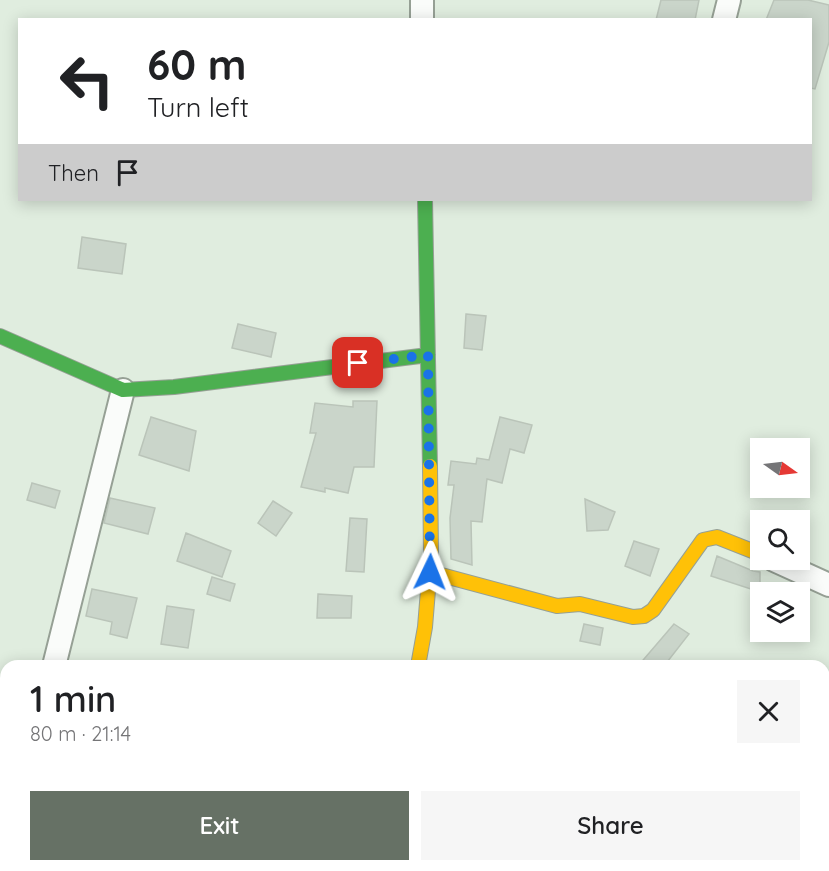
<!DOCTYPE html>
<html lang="en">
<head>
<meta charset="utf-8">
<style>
	body { margin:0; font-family:Quicksand,sans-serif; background:#f6f6f6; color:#202124; height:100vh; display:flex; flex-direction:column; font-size:22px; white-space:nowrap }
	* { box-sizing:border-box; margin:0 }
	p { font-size:20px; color:#757577 }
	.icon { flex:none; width:33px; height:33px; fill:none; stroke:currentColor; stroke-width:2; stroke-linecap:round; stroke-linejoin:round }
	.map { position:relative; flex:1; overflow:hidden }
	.panel { position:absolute; left:0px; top:660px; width:830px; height:212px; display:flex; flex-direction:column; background:#fff; border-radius:18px 18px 0 0; box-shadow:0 3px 15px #0003 }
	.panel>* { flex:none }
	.guide { position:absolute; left:18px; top:18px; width:794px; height:183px; border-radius:0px; box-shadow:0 3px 15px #0003; background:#fff; color:#202124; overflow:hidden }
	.needle { width:39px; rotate:104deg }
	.fabs { position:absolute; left:750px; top:438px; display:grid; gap:12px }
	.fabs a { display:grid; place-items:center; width:60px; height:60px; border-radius:0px; background:#fff; box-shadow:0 3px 15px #0003; font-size:30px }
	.pin { position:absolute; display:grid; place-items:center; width:51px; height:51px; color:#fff; margin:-26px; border-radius:12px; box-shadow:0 3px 9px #0006 }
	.me { position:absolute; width:66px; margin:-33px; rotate:2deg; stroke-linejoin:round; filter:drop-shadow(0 0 4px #0008) }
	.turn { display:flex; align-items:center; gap:21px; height:126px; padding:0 30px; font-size:27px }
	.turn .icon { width:78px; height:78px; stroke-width:2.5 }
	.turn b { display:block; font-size:42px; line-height:51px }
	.then { display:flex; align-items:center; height:57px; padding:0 30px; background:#0003; gap:12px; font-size:22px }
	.round { display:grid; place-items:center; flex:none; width:63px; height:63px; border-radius:0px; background:#f6f6f6 }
	.headline { display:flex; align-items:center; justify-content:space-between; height:102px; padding:0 30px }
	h1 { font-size:36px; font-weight:600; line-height:45px }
	.cta { display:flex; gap:12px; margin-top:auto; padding:12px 30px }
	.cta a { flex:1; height:69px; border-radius:0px; background:#667165; color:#fff; font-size:24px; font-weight:600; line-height:69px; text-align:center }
	.cta a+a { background:#f6f6f6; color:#202124 }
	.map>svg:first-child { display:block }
</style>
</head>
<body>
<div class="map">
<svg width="829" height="871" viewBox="0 0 829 871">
	<rect width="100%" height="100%" fill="#e0eddf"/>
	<path fill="#cad5ca" stroke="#bac4b9" stroke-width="1.5" d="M661,0h38l-4,20h-39z
		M774,0h34l21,5v37l-14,47 -5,-1v-68h-44z
		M82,237l44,7 -4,30 -44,-6z
		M466,314l20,2 -4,34 -18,-2z
		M238,324l38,9 -5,24 -39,-9z
		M353,401h24l-3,66h-20l-6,26 -23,-5v4l-24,-5 15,-54h-6l5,-30 38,4z
		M151,417l45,14 -7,40 -50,-16z
		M500,417l32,8 -8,28 -14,-4 -8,34 -15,-4 -5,43 -11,-1 1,44 -21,-6 -1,-41 4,-33h-6l3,-24 25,3 1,-6 12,2z
		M32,483l28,8 -5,17 -28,-8z
		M110,498l45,10 -7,26 -44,-11z
		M585,499l30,13 -7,18 -21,1z
		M273,501l19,12 -16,23 -18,-13z
		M350,518l17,1 -3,53 -18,-1z
		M186,533l45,18 -9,26 -45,-16z
		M634,541l25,8 -9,27 -25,-10z
		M717,556l36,15 7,1v20l-49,-16z
		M212,577l23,7 -5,17 -23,-7z
		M92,589l45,9 -10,40 -17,-4 2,-12 -26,-6z
		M318,594l34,2 -1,22h-34z
		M167,606l27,4 -6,38 -27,-4z
		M584,624l19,4 -3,17 -20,-4z
		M674,624l15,10 -25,32h-26z"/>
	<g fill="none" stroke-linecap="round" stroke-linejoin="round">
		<defs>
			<path id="street" d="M422,0v20
				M724,20l5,-20
				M774,560l55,25
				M54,666l69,-276
				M824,755l5,-9
				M0,836l6,-14
				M379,871v-5
				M715,871l5,-5"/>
			<path id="fast" d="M425,200l5,266
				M0,336l123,54 51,-3 254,-32"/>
			<path id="slow" d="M430,572l127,34 23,-2 53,13 11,-1 9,-6 50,-70 14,-3 43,17
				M418,666l7,-39 6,-73 -1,-88"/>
		</defs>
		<use href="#street" stroke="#96a095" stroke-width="26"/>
		<use href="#fast" stroke="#96a095" stroke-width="16"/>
		<use href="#slow" stroke="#96a095" stroke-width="16"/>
		<use href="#street" stroke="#fafcfa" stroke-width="22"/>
		<use href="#fast" stroke="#4caf50" stroke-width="14"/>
		<use href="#slow" stroke="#ffc107" stroke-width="14"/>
	</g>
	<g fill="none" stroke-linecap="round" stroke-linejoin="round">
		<path stroke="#1a73e8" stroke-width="10" stroke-dasharray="0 18" d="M358,363l70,-8 2,217"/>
	</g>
</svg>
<div class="fabs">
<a><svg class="needle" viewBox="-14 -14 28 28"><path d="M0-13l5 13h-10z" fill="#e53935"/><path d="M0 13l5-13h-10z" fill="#757577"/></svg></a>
<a><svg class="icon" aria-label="search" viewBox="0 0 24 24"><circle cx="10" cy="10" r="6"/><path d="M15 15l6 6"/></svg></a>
<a><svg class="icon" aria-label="layers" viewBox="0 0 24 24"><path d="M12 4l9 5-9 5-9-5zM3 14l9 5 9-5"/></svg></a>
</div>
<div class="pin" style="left:358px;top:363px;background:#d93025"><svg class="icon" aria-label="arrive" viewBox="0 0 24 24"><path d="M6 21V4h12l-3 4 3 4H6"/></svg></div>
<svg class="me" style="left:430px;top:572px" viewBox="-20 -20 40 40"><path d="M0-17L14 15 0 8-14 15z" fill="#1a73e8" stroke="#fff" stroke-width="4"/></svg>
<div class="guide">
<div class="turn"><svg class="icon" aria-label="left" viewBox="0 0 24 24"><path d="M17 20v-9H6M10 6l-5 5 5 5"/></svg><div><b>60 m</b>Turn left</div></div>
<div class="then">Then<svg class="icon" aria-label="arrive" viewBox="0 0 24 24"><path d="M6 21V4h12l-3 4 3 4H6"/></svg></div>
</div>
<section class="panel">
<div class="headline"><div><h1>1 min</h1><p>80 m · 21:14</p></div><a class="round"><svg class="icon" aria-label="close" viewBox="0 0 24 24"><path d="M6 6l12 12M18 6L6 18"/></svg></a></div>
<div class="cta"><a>Exit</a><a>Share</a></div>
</section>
</div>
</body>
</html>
